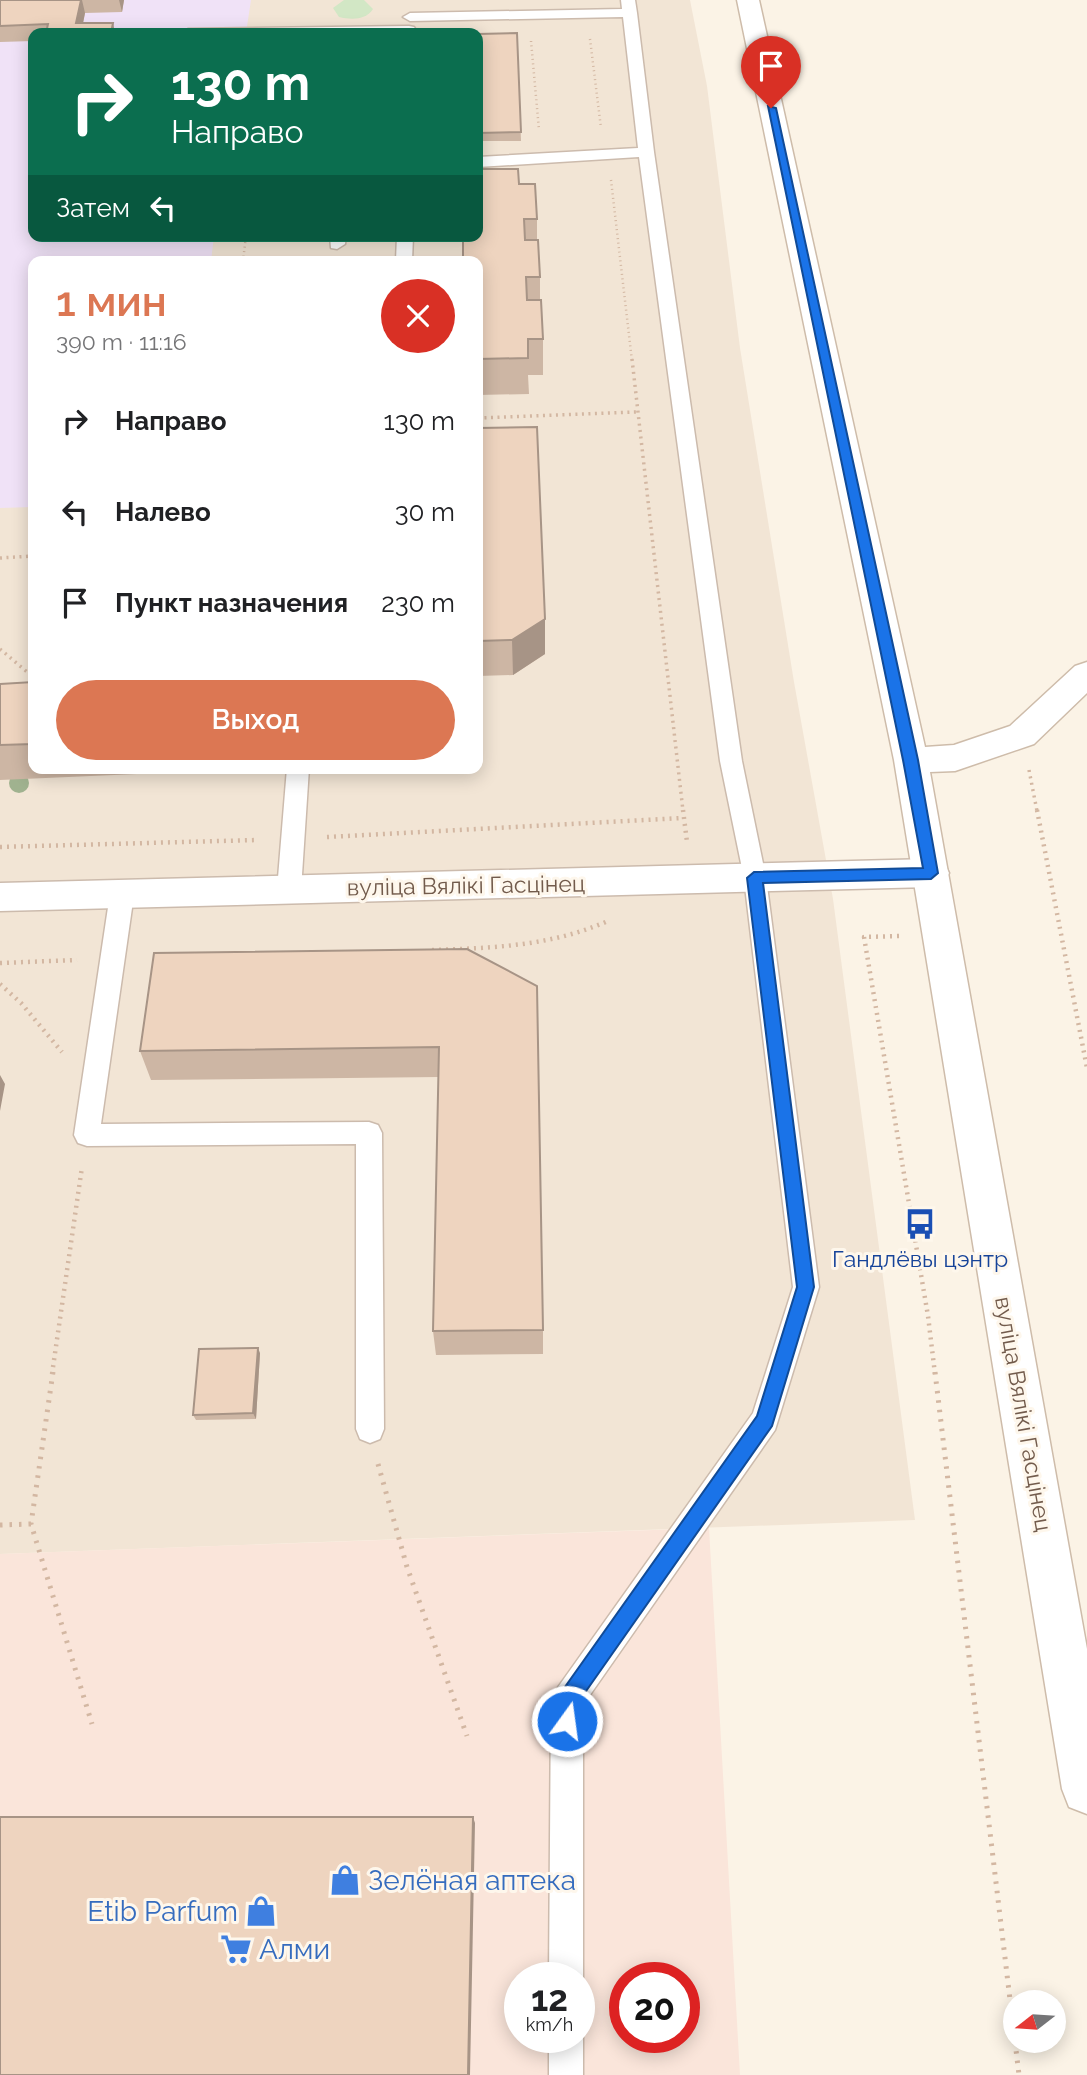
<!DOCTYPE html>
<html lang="ru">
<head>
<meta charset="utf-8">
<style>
	body { margin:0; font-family:Raleway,sans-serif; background:#f2f2f2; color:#202124; height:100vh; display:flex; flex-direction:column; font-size:26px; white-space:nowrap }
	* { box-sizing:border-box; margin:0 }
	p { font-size:23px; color:#757577 }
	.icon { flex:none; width:38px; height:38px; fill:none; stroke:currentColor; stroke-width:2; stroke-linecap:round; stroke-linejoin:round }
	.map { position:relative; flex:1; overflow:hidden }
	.sheet { position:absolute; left:28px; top:256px; width:455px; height:518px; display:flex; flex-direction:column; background:#fff; border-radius:14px; box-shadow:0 4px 18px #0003 }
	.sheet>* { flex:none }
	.top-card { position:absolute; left:28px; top:28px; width:455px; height:214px; border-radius:14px; box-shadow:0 4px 18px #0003; background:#0b6e4f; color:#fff; overflow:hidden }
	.needle { width:46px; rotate:253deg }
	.buttons { position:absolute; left:1003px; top:1990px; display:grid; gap:14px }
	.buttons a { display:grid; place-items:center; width:63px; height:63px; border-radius:50%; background:#fff; box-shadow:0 4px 18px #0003; font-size:35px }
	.speed { position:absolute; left:504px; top:1962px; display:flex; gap:14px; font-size:35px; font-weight:700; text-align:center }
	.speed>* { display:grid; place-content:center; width:91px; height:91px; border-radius:50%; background:#fff; box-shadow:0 4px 18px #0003; line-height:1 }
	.speed small { font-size:18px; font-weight:400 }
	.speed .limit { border:10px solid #d22; background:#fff; color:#111 }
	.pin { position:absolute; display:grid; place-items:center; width:60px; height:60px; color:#fff; margin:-72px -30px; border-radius:50% 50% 50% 0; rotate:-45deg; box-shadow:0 0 7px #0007 }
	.pin .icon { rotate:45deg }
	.me { position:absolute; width:77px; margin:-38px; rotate:14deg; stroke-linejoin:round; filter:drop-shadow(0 0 5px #0008) }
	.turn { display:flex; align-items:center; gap:24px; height:147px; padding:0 28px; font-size:32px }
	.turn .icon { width:91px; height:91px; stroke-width:2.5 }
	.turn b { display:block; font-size:49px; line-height:60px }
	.then { display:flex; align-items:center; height:66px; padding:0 28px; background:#0003; gap:14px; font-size:26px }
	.round { display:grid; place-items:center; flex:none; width:74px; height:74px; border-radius:37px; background:#f2f2f2 }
	.summary { display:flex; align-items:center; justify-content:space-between; height:119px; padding:0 28px }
	h1 { font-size:42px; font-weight:600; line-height:52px; color:#dc7753 }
	.action { display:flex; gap:14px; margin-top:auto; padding:14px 28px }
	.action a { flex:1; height:80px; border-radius:42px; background:#dc7753; color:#fff; font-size:28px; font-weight:600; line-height:80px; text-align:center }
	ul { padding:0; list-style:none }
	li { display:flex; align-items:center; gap:21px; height:91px; padding:0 28px }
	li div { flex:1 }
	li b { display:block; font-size:26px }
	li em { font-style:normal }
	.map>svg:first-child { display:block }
</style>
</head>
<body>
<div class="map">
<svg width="1087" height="2075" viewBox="0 0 1087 2075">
	<rect width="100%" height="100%" fill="#fbf3e6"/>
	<path fill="#f2e5d5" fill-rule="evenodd" d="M0,0h690l17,86 33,262 54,334 39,217 82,621 -915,34zM33,33h445v203h-445zM33,261h445v507h-445z"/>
	<path fill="#fae5da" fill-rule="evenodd" d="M709,1528l31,547h-740v-521zM520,1978h59v59h-59zM625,1978h59v59h-59z"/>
	<path fill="#f0e2f7" d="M0,0h251l-5,33h-213v203h181l-3,25h-178v246l-33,1z"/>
	<path fill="#d2e7c5" d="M344,0h20l9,9c-7,11 -21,11 -34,8l-6,-9z"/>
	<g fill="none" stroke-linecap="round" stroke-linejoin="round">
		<defs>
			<path id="lane" d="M621,0h14l2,13 17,139 88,609 24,117 53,409 -44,143 -192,275v273l-4,9v-9h-30l2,-277 5,-11 197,-277 40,-126 -49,-409 -24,-117 -81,-604 -161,10v-10l160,-9 -15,-131 -213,4 -7,-4 7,-4 212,-4z
				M409,26l5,1 2,3 -2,3h-233l7,-4z
				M330,236h16l-1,8 -8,5 -6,-1z
				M397,236h16l-1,25h-16z
				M287,768h22l-8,122 -4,6 -8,3 -8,-3 -4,-6z
				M122,885l8,3 4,6 -33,230 268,-2 9,3 4,8 2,296 -4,10 -10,4 -10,-4 -4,-10v-285l-269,2 -9,-3 -4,-8 36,-241 4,-6z
				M579,2028l4,9v38h-34v-38h30z"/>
			<path id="street" d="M931,859l13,4 5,10 -5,10 -13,4 -931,24v-28z"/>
			<path id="secondary" d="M737,0h22l166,747 29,-2 56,-19 65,-60 12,-4v31l-53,51 -79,27 -25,1 157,877v165l-18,-7 -7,-18 -168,-1029z"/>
		</defs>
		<use href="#lane" stroke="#ccbbad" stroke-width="3"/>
		<use href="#street" stroke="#ccbbad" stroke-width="3"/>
		<use href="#secondary" stroke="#cebcaa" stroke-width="3"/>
		<path stroke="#d3b7a2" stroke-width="2.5" stroke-dasharray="1 3.5" stroke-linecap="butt" d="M590,39l11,89
			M531,41l8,89
			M611,180l21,181
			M243,261l3,-25"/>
		<path stroke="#d3b7a2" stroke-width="3.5" stroke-dasharray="2 4.5" stroke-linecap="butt" d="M632,359l51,452
			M478,418l158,-6
			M0,558l33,-2
			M0,649l33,28
			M1029,770l8,41"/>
		<path stroke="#d3b7a2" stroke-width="4.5" stroke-dasharray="2 5" stroke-linecap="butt" d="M683,810l4,32
			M1037,810l50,258
			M327,837l356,-19
			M0,847l257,-7
			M899,936l-35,1 64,379 7,58
			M432,950c61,-2 119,-4 176,-29
			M0,963l77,-3
			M0,984l21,19 41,49
			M52,1374l30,-207"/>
		<path stroke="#d3b7a2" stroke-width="5" stroke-dasharray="2.5 7" stroke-linecap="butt" d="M53,1372l-22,152 61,200
			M935,1372l84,703
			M378,1464l29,103 60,169
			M0,1525l31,-1"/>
		<use href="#lane" fill="#fff" fill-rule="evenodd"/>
		<use href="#street" fill="#fff" fill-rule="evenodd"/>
		<use href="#secondary" fill="#fff" fill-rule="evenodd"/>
	</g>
	<circle fill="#a0b28f" cx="19" cy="783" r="10"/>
	<path fill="#cdb6a4" d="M0,0h124l-2,12 -37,1 -2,10 32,10h-82v8l-33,1z
		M517,33l4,108h-43v-107z
		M519,184l18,35v21l3,37v23l3,39v36h-15l1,19 -51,1v-134z
		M478,428l67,226 -32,21 -35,1z
		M33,682v86h195v2l-228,10v-96z
		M467,949l76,381v24l-107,1 -3,-24 6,-254 -288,3 -11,-29z
		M260,1353l-4,66 -60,1 -3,-5z"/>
	<path fill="#a79486" d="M81,0h1l3,13 -4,20 -5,-10z
		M119,0h5l-2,12z
		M113,23l2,10h-4z
		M545,619v35l-32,21 -1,-35z
		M0,1075l5,9 -5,27z
		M258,1348l2,5 -4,66 -3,-6z
		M473,1817l2,6 -5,252h-2z"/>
	<path fill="#eed4bf" stroke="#a79486" stroke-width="2" d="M0,0h81l-5,23h37l-2,10h-65l2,-9 -48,2z
		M517,33l4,99 -43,1v-99z
		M478,169h40l1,15h16l2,35h-13l1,21h13l2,37h-14l1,23h14l2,39h-15v19l-50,1v-98h-15v-25h15z
		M537,427l8,192 -33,21 -34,1v-213z
		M33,682v62l-33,1v-61z
		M467,949l70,37 6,344 -110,1 6,-284 -299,4 14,-98z
		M258,1348l-5,65 -60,2 6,-66z
		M0,1817h473l-5,258h-468z"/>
	<path fill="#1a73e8" stroke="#114b97" stroke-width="2" d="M768,106l8,2 142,652 20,113 -7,6 -168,4 51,404 -42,139 -195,278v17l-3,7 -7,3 -7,-3c-5,-10 -5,-24 0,-34l197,-278 40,-129 -50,-409 7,-6 169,-4 -20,-108z"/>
	<defs>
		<symbol id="bus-bare" viewBox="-9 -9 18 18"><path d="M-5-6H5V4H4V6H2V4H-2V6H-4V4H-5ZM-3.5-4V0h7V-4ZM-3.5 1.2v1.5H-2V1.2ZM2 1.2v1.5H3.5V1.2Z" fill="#1a4fb4" stroke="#fef7ec" stroke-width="2.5" paint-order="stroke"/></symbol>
		<symbol id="shop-bare" viewBox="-9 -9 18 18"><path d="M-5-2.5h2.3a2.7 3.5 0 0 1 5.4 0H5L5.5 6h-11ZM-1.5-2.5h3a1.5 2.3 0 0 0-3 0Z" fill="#3f7fe0" stroke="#fef7ec" stroke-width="2.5" paint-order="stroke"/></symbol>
		<symbol id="supermarket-bare" viewBox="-9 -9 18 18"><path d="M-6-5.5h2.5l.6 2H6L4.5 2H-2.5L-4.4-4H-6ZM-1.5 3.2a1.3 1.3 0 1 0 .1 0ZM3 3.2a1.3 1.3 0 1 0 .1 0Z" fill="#3f7fe0" stroke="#fef7ec" stroke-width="2.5" paint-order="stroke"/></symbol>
	</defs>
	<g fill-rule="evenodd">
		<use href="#bus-bare" x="898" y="1202" width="44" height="44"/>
		<use href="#shop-bare" x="323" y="1858" width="44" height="44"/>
		<use href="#shop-bare" x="239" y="1889" width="44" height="44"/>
		<use href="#supermarket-bare" x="214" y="1927" width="44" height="44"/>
	</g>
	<g text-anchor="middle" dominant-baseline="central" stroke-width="6" stroke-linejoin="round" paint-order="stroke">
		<g font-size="23" fill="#725b4c" stroke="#fef7ec">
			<text transform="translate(466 885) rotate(-1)">вуліца Вялікі Гасцінец</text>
			<text transform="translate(1024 1414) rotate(80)">вуліца Вялікі Гасцінец</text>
		</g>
		<g font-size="23" fill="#164399" stroke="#fef7ec">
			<text x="920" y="1258">Гандлёвы цэнтр</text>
		</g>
		<g font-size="28" fill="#366cbe" stroke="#fef7ec" text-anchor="start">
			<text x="368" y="1880">Зелёная аптека</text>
			<text x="238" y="1911" text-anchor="end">Etib Parfum</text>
			<text x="259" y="1949">Алми</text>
		</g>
	</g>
</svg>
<div class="buttons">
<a><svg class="needle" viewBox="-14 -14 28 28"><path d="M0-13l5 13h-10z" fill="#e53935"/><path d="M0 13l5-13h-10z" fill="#757577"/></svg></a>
</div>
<div class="speed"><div>12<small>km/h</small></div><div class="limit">20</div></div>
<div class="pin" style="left:771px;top:108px;background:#d93025"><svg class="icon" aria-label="arrive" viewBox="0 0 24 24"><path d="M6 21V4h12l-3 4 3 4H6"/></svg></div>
<svg class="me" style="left:567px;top:1721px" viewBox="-20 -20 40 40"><circle r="17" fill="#1a73e8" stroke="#fff" stroke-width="3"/><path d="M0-11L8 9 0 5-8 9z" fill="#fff"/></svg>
<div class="top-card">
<div class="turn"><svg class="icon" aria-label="right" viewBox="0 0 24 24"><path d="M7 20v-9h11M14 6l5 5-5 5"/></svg><div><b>130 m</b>Направо</div></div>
<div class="then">Затем<svg class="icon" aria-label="left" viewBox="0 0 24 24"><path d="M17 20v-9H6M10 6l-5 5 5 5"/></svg></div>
</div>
<section class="sheet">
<div class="summary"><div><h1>1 мин</h1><p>390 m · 11:16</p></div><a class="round" style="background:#d93025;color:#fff"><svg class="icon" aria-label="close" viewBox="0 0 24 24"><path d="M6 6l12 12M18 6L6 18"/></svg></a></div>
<ul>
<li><svg class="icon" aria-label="right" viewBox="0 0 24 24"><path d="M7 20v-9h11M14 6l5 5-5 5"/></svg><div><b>Направо</b></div><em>130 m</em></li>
<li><svg class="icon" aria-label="left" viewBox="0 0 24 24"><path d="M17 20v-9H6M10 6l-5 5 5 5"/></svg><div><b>Налево</b></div><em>30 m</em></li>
<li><svg class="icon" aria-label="arrive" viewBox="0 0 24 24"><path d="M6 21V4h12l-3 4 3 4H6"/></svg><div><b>Пункт назначения</b></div><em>230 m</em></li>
</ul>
<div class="action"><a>Выход</a></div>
</section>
</div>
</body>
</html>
